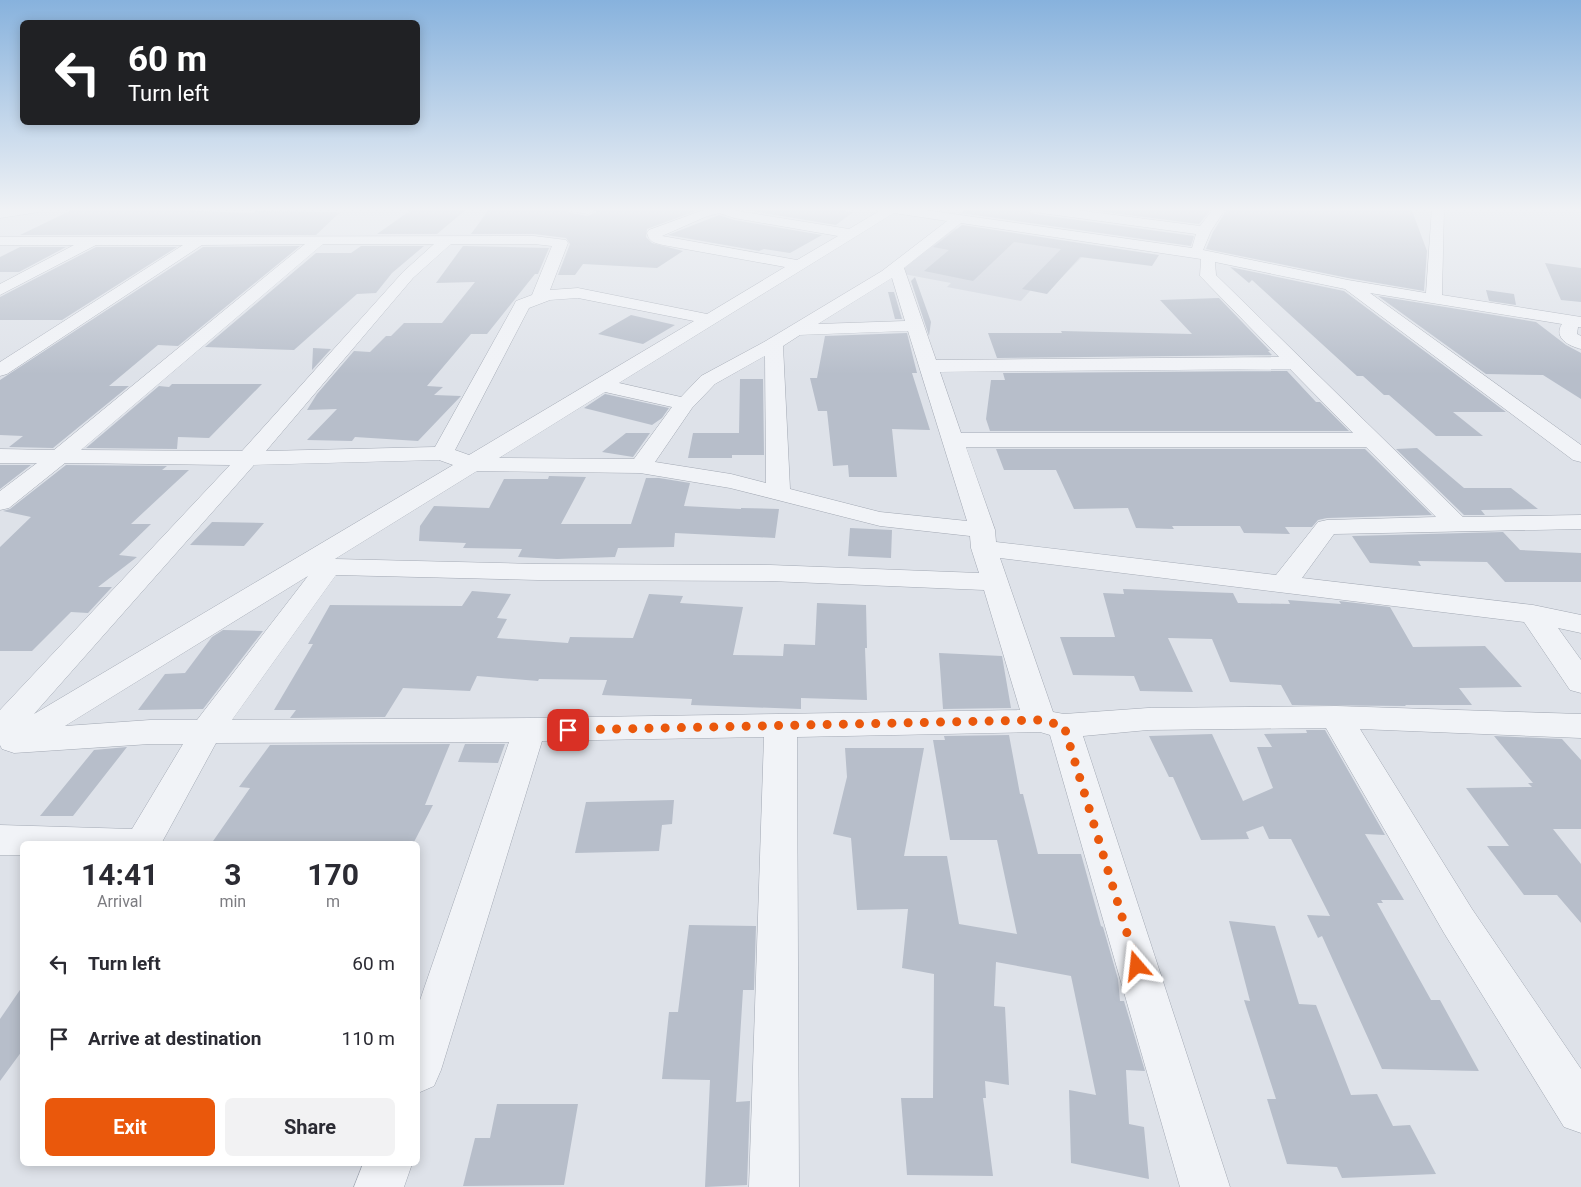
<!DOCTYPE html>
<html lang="en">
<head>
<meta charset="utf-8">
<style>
	body { margin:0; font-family:Roboto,sans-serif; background:#f2f2f3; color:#2b2b33; height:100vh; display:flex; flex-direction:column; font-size:19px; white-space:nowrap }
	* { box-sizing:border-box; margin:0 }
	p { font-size:16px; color:#7c7c81 }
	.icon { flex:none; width:28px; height:28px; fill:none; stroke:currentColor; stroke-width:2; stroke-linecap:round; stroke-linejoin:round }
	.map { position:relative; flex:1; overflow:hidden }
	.drawer { position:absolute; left:20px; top:841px; width:400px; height:325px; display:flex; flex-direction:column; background:#fff; border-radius:8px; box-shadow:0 2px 12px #0003 }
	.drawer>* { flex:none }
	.banner { position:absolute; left:20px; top:20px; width:400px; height:105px; border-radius:8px; box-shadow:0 2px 12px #0003; background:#202124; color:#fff; overflow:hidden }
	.pin { position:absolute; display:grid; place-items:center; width:42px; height:42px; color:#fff; margin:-21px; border-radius:10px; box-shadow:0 2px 8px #0006 }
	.me { position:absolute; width:55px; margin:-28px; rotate:343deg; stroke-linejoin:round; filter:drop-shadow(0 0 4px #0008) }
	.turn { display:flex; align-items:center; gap:18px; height:105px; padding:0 25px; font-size:22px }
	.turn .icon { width:65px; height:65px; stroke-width:2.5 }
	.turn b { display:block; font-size:35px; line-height:42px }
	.eta { display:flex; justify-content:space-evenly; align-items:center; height:85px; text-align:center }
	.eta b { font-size:30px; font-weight:700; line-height:35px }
	.cta { display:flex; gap:10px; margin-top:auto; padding:10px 25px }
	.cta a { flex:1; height:58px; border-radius:8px; background:#ea580c; color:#fff; font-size:20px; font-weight:700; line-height:58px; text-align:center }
	.cta a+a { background:#f2f2f3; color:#2b2b33 }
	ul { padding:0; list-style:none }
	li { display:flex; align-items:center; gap:15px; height:75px; padding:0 25px }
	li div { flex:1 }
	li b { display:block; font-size:19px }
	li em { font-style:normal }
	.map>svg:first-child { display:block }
</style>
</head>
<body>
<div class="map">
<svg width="1581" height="1187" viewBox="0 0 1581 1187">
	<rect width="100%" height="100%" fill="#dee2e9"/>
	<path fill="#ccd1db" d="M952,228l137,22 -34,34 -17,-2 -17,19 -74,-14 4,-4 -58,-11z"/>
	<path fill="#b7beca" d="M76,208h76l-2,1 103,4 2,-2 83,1 -2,1h3l-23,22h-296z
		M414,208h54l-31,26h-60z
		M490,208h77l3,5 18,3 8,-4 -1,-4h109l-57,21 -1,8 6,6 31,8 -26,17 -74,-4 -8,11h-17l12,-31 -4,-6 -32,-4h-63z
		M734,208h87l32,4 -17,13z
		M968,208h58l8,6 160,22 -3,10 -230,-33z
		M1073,208h139l-13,16z
		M1228,208l59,2 1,-2h123l16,43 -3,40 -76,-13 -142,-29 7,-17z
		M719,215l15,5 88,15 -32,18 -26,-4 -5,2 -91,-16z
		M962,225l197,30 -7,11 -72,-9 -33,37 -25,-5 39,-40 -47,-7 -41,39 -49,-10 25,-21 -16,-3z
		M300,246l-122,100 -20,-1 -49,41h20l-76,62 -44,-1 14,-11 -23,-1v-55l203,-133z
		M361,246h63l-32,27 -16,20 -19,1 -63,56 -89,-3 111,-94h35z
		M463,246l86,2 -11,26h-3l-48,60h-16l-44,52 16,1 -9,8 27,1 -43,45 -63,-4 -3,4 -45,-1 30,-31 -30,1 10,-16 37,-43 16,1 16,-16h5l13,-13h38l33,-41 -39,1z
		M20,247h46l-47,25h-19v-15z
		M96,247h81l-115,73h-62v-23z
		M1545,263l36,5v34l-20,-2z
		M1230,267l114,24 162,121h-53l30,24h-47l-47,-41h-5l-21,-19h-6l-105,-96 -3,3z
		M915,277l16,45 -2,14 -18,-55z
		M1486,290l28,4 2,11 -27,-4z
		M888,292h6l8,27h-7z
		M1378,296l158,26 30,23 15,8v46l-38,-24 -57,-1z
		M1219,298l51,53h-2l4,4 -275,3 -9,-25h74l-1,-2 131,3 -32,-34z
		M631,315l44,10 -32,19 -45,-10z
		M907,333l10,40h-5l18,57 -38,-1 5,48h-48l-1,-12 -15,1 -6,-55h-9l-8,-33h7l8,-42z
		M313,348l18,1 -19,21z
		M1287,371l29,31h4l29,29h-359l-4,-12 5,-39h14l-2,-7z
		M740,379h23l1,76h-32v3h-44l5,-25h46z
		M172,384h90l-53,54 -31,-1 -1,12 -91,-1 73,-62 10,1z
		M605,394l64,14 -7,10 -10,7 -68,-17z
		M626,433h24l-17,24 -31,-5z
		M1417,448l47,40h47l27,21 -57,1 4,5h-21l-68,-66z
		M996,449h369l67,66 -105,3 -9,2 -6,7h-27l5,7 -46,-1 -4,-7h-68l2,3 -38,-1 -8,-20 -54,1 -18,-39h-52z
		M0,465h31l-31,24z
		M66,465l101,1 -5,4h27l-58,54h20l-32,31 18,2 -39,30h14l-24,26 -17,-1 -39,39h-32v-104l31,-30 -28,-6 7,-2z
		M549,476l37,1 -25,47h70l15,-46h13l31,5 -6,23 57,3v-1l38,1 -4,29 -100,-5 -1,14 -56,1 -3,9 -58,2 -39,-2 4,-8 -59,-1 3,-5 -47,-2 1,-15 14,-20 55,2 15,-29h44z
		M212,522l52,1 -20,23 -54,-1z
		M850,528l42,2 -1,28 -43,-2z
		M1503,532l17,18 61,3v29h-76l-18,-20 -69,-1 3,5 -51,-3 -18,-27z
		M1123,589l110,4 5,10 52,1 -2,-4 53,4 -2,-3 51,6 23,40 72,-1 37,41 -63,1 13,17h-67l1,1 -114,-1 -11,-20 -51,-3 -18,-43 -44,-1 25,54 -53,-1 -6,-15 -61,-1 -13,-38h55l-12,-44 21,1z
		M472,591l39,3 -14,24 10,1 -10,19 71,5 2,-6 63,1 16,-44 34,2 -3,7 63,4 -10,48 50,1 1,-12 31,1 2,-42 49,2 1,43h-2l2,52 -66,-2v11l-110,-4 1,-6 -90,-4 5,-15 -68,-1 -1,2 -61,-5 -7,15 -67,-3 -18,29 -95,1 6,-8h-22l39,-66h-5l22,-39 132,1z
		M223,630l40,1 -60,78 -65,1 27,-36 20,-1 27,-36z
		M939,653l63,3 9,52 -68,1z
		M1306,730h19l60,105 -20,-1 39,66h-23l2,3h-6l54,97h9l39,71 -97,-2 -60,-133 -4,2 -11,-23 23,1 -39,-77h-22l-6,-13 -17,6 3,7 -48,1 -28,-63h-4l-20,-41 63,-2 31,67 30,-13 -16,-41h15l-8,-13 43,-1z
		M1009,735l11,59h3l15,60h43l20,72 2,1 15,52 2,22h4l21,70 -19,-1 3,54 15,3 5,52 -78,-16 -2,-73 27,5 -25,-119 -75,-14 -2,44 11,1 4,78 -24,-4 1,17h-3l10,78 -86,-1 -6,-77h32l1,-124 -32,-6 6,-59 -51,1 -6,-72 -18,-4 14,-57 -2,-29h79l-20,108h43l12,68 58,10 -20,-94h-47l-17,-100h12l-1,-4z
		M1494,736l68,3 19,21v69h-28l28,35v59l-24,-28h-33l-37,-49h22l-43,-58 66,-1 -4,-4h5z
		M450,744l-25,61h8l-20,39h-202l39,-56 -11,-1 31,-42z
		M465,744h40l-7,19 -40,-1z
		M127,747l-54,69h-33l54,-66z
		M674,800l-2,24 -10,1 -3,26 -84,2 11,-51z
		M1229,921l46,5 24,78 17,1 35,90 26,-1 16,32 17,-1 26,49 -94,4 -5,-11 -50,-3 -20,-65h9l-32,-99 6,1z
		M689,925l67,1 -2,64h-11l-7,112 14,-1 -3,84 -42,2 5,-107 -48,-1 7,-67h9z
		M22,987v64l-22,30v-62z
		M497,1104h81l-14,81 -101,1 12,-48h15z"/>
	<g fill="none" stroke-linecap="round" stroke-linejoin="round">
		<defs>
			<path id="minor" d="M15,208h30l-6,4 -39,6v-8z
				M569,208h24l2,2 -7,4 -18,-3z
				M709,208h21l7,3 112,18 32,-19 -1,-2h31l281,40 4,-14 -162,-22 -6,-4h33l139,18 14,-18h12l-15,23 -8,19 145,30 78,13 6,-85h12l-2,87 139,22v10h-3l-1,7 4,2v13c-12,-3 -28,-11 -19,-25l-192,-31 211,152v17l-8,-2 -228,-171 -130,-27 1,13 247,242 118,-2v14l-247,5 -32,44 231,27 48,10v18l-23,-5 23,32v33l-11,-3 -46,-68 -524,-64 53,154 11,2 84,-6 188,-2 245,8v24l-221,-9 112,180 109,160v64l-17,-6 -120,-194 -118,-205 -178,2 -65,6 147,451h-50l-130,-452 -10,-3 -243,5 2,450h-50l15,-450 -222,4 -101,329 -7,16 -16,7v-87l91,-264 -293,1 -55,101h-139v11h-22v-30l132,4 51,-85h-33l-136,9 -12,-4 -2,-4v-35l230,-245 -165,-2 -56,45 -9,2v-19l37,-28h-37v-14l54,1 251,-206 -103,1 -195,129 -7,2v-14l183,-117h-87l-96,50v-11l74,-39h-74v-8l534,-1 32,4 2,3 -18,47 28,-2 129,26 78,-47 -122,-22c-8,-2 -14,-3 -16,-12l2,-3zM719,213l15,5 104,18 -41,24 -135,-24 43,-19zM894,213l53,8 -65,50 -118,71 -63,34 -20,21 -62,-14zM961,223l240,36 -1,17 3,3 76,78 -343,3 -32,-92zM323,244h111l-31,28 -161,179 -161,-1zM451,244h83l18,2 -20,49 -16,6 -2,4 -79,142 -169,4 147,-173zM892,278l13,43 -87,3zM578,298l116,23 -225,134 -14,-5 74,-142 21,-8zM908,331l59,190 -87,-9 -90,-23 -7,-143 17,-11zM765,356l1,127 -35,-9 -76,-12 37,-54 23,-24zM1290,369l63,64h-392l-21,-61zM605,392l67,15 -38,52 -135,-1zM966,447h400l70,70 -109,3 -9,2 -42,53 -280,-33 -1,-12zM439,460l14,5 -419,249 220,-249zM477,471l163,2 90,15 150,38 90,10 1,12 8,25 -209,-8 -232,-1 -203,-5zM336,575l202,5 232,1 214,9 36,120 -491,8 -297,2zM308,576l-111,144h-47l-85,6z
				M363,1164h49l-8,23h-50z"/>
		</defs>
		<use href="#minor" stroke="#a3a9b4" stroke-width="1"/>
		<use href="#minor" fill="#f1f3f7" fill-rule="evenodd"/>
	</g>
	<linearGradient id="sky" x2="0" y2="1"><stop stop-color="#87b2dd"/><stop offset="0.56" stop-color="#f0f2f5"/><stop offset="1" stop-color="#f0f2f5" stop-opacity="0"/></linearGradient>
	<rect width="1581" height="374" fill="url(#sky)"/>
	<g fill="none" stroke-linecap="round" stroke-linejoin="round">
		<path stroke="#ea580c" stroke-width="9" stroke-dasharray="0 16.2" d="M568,730l472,-10 24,6 73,240"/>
	</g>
</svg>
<div class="pin" style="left:568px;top:730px;background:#d93025"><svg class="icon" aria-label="arrive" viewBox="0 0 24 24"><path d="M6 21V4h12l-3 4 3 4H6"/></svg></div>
<svg class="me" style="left:1137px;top:966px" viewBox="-20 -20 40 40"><path d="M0-17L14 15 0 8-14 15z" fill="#ea580c" stroke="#fff" stroke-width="4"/></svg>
<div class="banner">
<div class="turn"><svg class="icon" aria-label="left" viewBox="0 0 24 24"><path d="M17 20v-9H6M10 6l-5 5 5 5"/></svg><div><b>60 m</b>Turn left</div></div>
</div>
<section class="drawer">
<div class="eta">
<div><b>14:41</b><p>Arrival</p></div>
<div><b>3</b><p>min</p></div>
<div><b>170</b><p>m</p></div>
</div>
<ul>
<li><svg class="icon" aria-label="left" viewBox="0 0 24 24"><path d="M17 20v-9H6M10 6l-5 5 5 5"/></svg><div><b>Turn left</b></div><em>60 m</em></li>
<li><svg class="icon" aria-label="arrive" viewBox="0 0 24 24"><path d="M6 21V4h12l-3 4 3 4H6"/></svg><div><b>Arrive at destination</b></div><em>110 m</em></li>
</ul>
<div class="cta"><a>Exit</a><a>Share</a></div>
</section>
</div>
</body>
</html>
